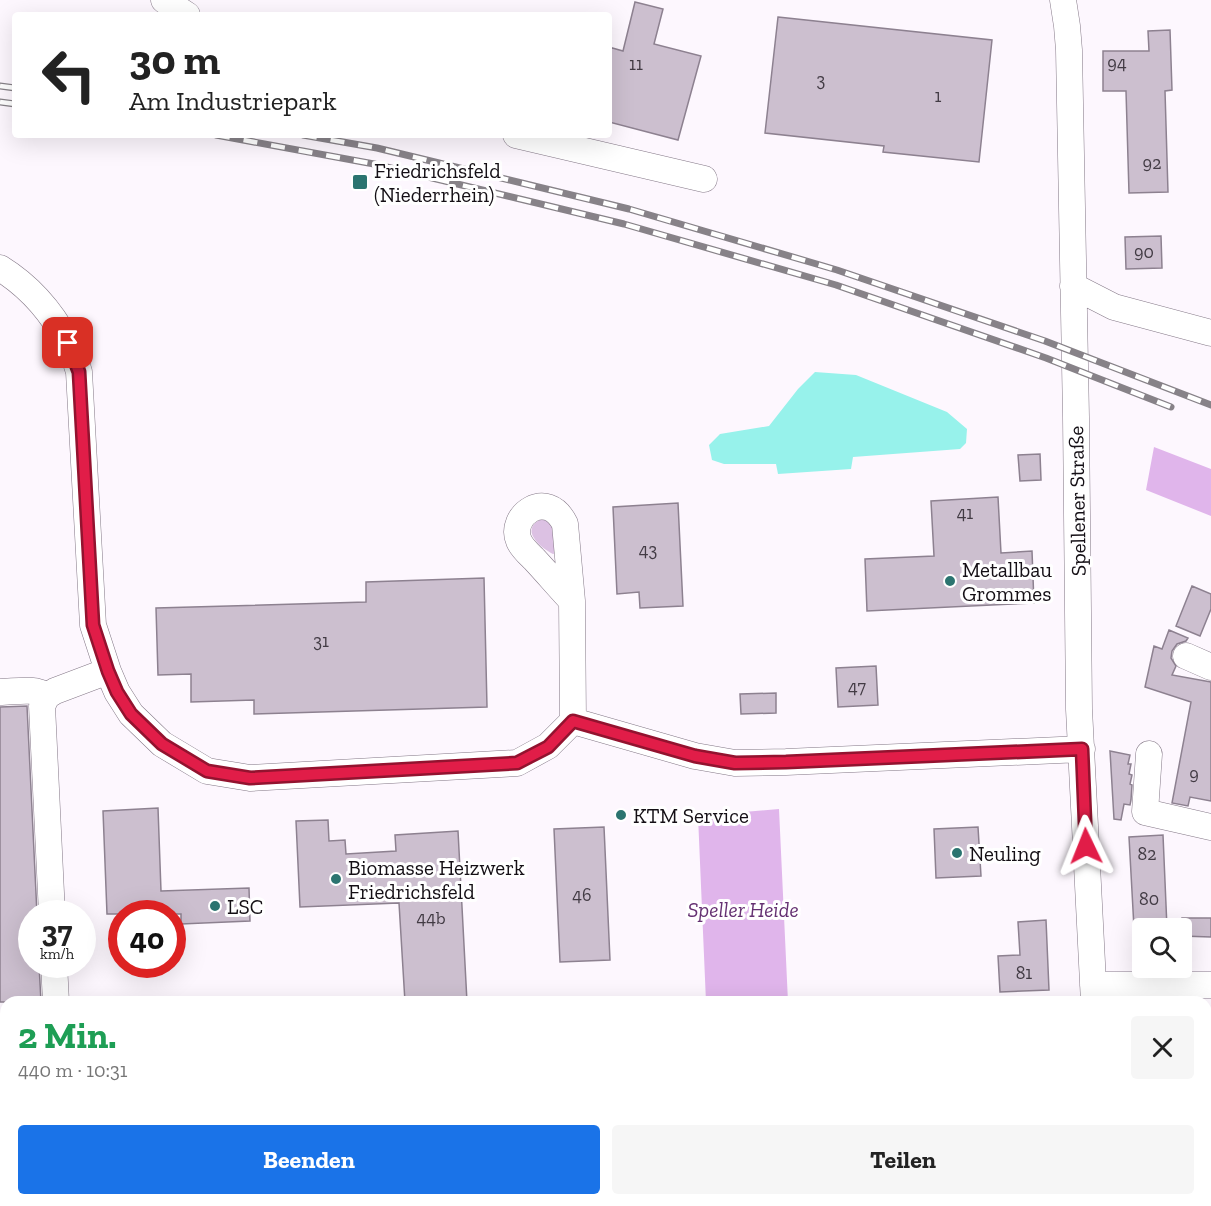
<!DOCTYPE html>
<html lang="de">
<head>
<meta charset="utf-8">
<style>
	body { margin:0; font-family:"Zilla Slab",serif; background:#f6f6f6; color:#222; height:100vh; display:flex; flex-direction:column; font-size:22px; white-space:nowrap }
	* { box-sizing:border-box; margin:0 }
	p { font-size:20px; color:#767676 }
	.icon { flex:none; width:33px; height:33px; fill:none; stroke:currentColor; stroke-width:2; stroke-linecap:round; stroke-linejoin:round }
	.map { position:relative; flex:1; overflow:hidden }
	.side { position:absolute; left:0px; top:996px; width:1212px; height:210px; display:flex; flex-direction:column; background:#fff; border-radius:18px 18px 0 0; box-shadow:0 6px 24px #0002 }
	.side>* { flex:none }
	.top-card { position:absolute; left:12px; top:12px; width:600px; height:126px; border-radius:6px; box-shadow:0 6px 24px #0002; background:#fff; color:#222; overflow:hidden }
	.buttons { position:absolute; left:1132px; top:918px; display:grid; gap:12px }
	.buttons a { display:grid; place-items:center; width:60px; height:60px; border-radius:6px; background:#fff; box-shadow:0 6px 24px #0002; font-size:30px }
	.speed { position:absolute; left:18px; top:900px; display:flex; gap:12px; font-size:30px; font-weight:700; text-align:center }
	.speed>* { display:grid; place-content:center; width:78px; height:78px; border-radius:50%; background:#fff; box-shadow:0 6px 24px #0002; line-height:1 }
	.speed small { font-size:15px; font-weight:400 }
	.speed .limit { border:9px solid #d22; background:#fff; color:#111 }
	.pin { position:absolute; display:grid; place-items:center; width:51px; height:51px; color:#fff; margin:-26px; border-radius:12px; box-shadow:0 3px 9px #0006 }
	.me { position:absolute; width:66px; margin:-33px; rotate:358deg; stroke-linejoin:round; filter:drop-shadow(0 0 4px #0008) }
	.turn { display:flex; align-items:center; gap:21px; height:126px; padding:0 18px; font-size:27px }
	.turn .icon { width:78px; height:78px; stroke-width:2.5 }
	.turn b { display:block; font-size:42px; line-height:51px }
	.round { display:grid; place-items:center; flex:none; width:63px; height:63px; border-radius:6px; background:#f6f6f6 }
	.overview { display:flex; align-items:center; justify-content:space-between; height:102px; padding:0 18px }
	h1 { font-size:36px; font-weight:700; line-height:45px; color:#1e9e55 }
	.cta { display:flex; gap:12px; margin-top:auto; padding:12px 18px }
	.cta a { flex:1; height:69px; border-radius:6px; background:#1a73e8; color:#fff; font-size:24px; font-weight:700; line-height:69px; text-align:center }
	.cta a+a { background:#f6f6f6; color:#222 }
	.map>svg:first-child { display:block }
</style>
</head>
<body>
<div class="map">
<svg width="1211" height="1206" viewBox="0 0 1211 1206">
	<rect width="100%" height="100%" fill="#fdf7fe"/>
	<path fill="#dcc1e3" d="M547,518l6,4 3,31 -3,1c-6,-3 -16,-10 -19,-16 -7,-11 3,-19 13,-20z"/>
	<path fill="#e0b5eb" d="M1154,447l57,22v47l-65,-26z
		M779,809l9,193h-82l-8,-186z
		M715,1200h81l1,6h-82z"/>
	<path fill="#97f2eb" d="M815,372l41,3 91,37 20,17 -1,14 -6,6 -107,8 -2,12 -73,5 -2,-10h-52l-12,-4 -3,-15 11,-11 49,-8 29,-37z"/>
	<path fill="#ccbfcf" stroke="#8d8190" stroke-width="1.5" d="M635,2l28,7 -9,35 47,12 -23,84 -69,-18v-75l14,4z
		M778,17l214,23 -13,122 -96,-10 1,-6 -119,-13z
		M1170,30l2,60 -7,1 3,101 -39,1 -3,-102h-23v-40h46l-1,-20z
		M1161,236l1,32 -36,1 -1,-32z
		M1040,454l1,26 -21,1 -2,-26z
		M998,497l3,56 31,-2 2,52 -167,8 -2,-52 69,-3 -3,-55z
		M678,503l5,103 -43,2 -1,-16 -22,2 -4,-87z
		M484,578l3,129 -233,7v-14l-63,2v-28l-33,1 -2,-67 210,-6v-20z
		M1192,586l19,8v15l-11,27 -24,-10z
		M1169,630l19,8 -2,3 -9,3 -5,7 -1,7 5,8 -4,9 39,7v119l-21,-4 -2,9 -16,-3 19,-101 -46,-15 9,-41 8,3z
		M876,666l2,39 -40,2 -2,-39z
		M776,693v20l-35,1 -1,-20z
		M27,706l10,208h-5v50h7l2,38h-41v-295z
		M1110,751l20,4 -2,9h3l-2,10 3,1 -2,9 2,1 -1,15 -1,5 -6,-1 -3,16 -7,-1z
		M158,808l3,83 88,-3 1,33 -69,3v-10h-74l-4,-103z
		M328,820l1,21 16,-1 1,14 50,-3 -1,-16 63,-4 9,171h-62l-6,-99 -99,4 -4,-86z
		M604,827l6,133 -50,2 -6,-133z
		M978,827l3,49 -45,2 -2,-49z
		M1163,835l4,93h-33l-5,-91z
		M1182,918h29v19l-29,-1z
		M1046,920l3,70 -49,2 -2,-36 22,-1 -2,-33z"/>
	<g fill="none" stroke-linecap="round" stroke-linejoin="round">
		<defs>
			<path id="minor" d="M164,0l23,15
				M1063,0l4,26 2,24 7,367 3,292 15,293
				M516,135l188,44
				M0,268c29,18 51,43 67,73 6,10 9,21 12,31l14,253 15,46 9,21 14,22 31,30 45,27 43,7 267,-15 31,-17 25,-25 -1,-120 -7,-77c-18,-37 -57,-8 -46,17 3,7 10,13 15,18 13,14 25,28 38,42
				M1073,286l41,21 97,26
				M1186,656l25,11
				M0,692c15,0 34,-5 47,4
				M573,721l122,35 40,7 51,-1 296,-13
				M1149,754l-4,58 66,15
				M52,914l-10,-208 5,-10 8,-5 53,-20
				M54,964l2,38
				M1093,985h118
				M0,1145h6
				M1105,1200l1,6"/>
		</defs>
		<use href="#minor" stroke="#847887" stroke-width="27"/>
		<use href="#minor" stroke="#fff" stroke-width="26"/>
		<defs>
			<path id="rail" d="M0,86l15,2
				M0,102l15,2
				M216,135l158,29 250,60 212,61 210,73 125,49
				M303,135l74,13 252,61 208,61 208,71 166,64"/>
		</defs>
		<use href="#rail" stroke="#878288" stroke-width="7"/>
		<use href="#rail" stroke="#fff" stroke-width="4.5" stroke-dasharray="14" stroke-linecap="butt"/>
	</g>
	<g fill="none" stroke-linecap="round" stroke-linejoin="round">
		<defs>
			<path id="route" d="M68,343l11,29 14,253 15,46 9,21 14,22 31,30 45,27 43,7 267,-15 31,-16 25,-26 122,35 40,7 51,-1 296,-13 4,97"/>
		</defs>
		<use href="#route" stroke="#92132f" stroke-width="15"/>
		<use href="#route" stroke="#e11d48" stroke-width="10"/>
	</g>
	<g fill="#2b7470" stroke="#fff" stroke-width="2">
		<rect x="352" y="174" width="16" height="16" rx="3"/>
		<circle cx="950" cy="581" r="6"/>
		<circle cx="621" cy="815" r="6"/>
		<circle cx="957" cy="853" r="6"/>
		<circle cx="336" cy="879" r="6"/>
		<circle cx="215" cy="906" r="6"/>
	</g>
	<g text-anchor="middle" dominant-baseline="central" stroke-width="6" stroke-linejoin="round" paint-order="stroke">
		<g font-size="18" fill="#423b44">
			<text x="1117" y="63">94</text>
			<text x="636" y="64">11</text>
			<text x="821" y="80">3</text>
			<text x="938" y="96">1</text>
			<text x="1152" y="163">92</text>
			<text x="1144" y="252">90</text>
			<text x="965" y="513">41</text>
			<text x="648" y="550">43</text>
			<text x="321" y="641">31</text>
			<text x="857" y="687">47</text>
			<text x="1194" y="774">9</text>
			<text x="1147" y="854">82</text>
			<text x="582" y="895">46</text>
			<text x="1149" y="899">80</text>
			<text x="431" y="918">44b</text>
			<text x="1024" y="973">81</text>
		</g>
		<g font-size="21" fill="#140f15" stroke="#fff" text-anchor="start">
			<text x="374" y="170">Friedrichsfeld<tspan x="374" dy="24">(Niederrhein)</tspan></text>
			<text x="962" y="569">Metallbau<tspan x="962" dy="24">Grommes</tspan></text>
			<text x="633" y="815">KTM Service</text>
			<text x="969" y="853">Neuling</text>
			<text x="348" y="867">Biomasse Heizwerk<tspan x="348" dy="24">Friedrichsfeld</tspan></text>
			<text x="227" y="906">LSC</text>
		</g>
		<g font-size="21" fill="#140f15" stroke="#fff">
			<text transform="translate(1077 501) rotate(-91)">Spellener Straße</text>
		</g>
		<g font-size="21" font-style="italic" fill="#653172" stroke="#fff">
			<text x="743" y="909">Speller Heide</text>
		</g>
	</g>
</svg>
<div class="buttons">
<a><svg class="icon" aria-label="search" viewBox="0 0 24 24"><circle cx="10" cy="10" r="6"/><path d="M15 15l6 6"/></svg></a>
</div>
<div class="speed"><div>37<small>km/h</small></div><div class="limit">40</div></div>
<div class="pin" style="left:68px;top:343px;background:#d93025"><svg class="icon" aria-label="arrive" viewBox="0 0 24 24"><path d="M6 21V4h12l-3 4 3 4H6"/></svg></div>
<svg class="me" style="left:1086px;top:846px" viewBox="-20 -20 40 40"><path d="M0-17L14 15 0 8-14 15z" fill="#e11d48" stroke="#fff" stroke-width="4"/></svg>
<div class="top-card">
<div class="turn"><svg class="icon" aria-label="left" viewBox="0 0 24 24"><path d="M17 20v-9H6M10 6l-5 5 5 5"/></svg><div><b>30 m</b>Am Industriepark</div></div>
</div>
<section class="side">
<div class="overview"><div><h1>2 Min.</h1><p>440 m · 10:31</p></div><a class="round"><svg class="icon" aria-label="close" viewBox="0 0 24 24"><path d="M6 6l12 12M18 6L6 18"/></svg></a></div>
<div class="cta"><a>Beenden</a><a>Teilen</a></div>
</section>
</div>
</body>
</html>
